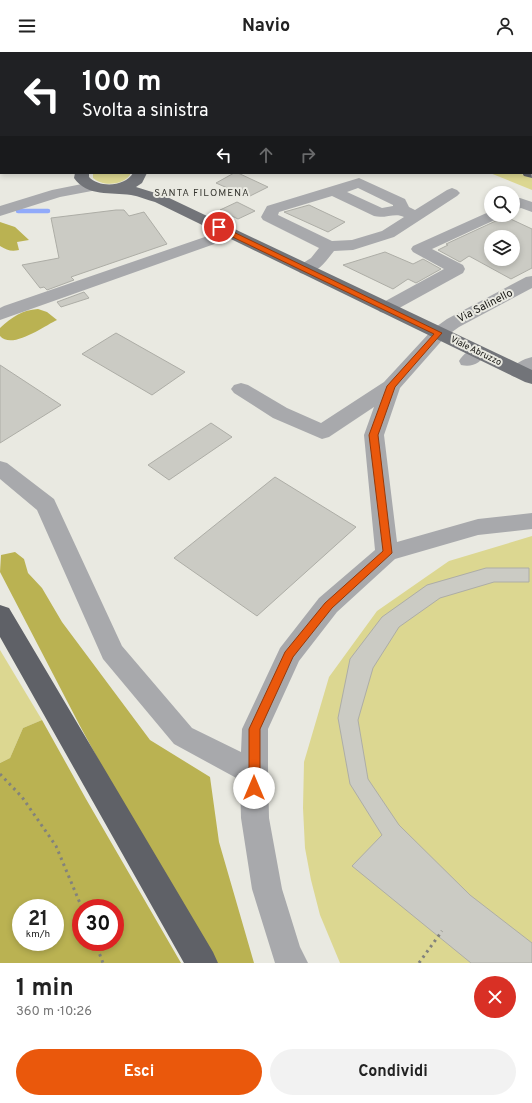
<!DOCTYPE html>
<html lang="it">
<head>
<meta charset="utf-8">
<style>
	body { margin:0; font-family:Overpass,sans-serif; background:#f2f2f2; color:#222; height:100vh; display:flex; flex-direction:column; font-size:15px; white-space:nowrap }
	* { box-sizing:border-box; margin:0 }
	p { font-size:13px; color:#767676 }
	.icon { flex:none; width:22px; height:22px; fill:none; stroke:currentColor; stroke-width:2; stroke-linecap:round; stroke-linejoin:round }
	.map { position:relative; height:911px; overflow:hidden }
	.panel { display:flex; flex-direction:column; background:#fff; flex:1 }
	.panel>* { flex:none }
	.guide { position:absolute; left:0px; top:0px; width:532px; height:122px; box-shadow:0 2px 6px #0003; background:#202124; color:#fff; overflow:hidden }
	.controls { position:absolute; left:484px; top:134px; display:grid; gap:8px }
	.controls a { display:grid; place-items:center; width:36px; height:36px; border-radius:50%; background:#fff; box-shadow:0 2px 6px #0003; font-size:20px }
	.speed { position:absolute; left:12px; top:847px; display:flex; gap:8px; font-size:20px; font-weight:700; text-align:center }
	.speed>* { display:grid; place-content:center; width:52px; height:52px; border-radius:50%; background:#fff; box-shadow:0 2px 6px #0003; line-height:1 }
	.speed small { font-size:10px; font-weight:400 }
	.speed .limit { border:6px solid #d22; background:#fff; color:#111 }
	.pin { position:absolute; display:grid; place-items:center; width:34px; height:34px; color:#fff; margin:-17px; border:2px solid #fff; border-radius:50%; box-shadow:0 1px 4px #0007 }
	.me { position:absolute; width:44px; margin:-22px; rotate:0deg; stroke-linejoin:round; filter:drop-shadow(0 0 3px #0008) }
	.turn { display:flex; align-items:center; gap:14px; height:84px; padding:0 16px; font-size:18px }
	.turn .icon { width:52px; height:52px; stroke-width:2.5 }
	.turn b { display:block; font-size:28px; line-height:34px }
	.lanes { display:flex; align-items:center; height:38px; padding:0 16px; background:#0003; justify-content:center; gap:20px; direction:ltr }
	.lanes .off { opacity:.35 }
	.round { display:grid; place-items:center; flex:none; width:42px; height:42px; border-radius:21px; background:#f2f2f2 }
	.summary { display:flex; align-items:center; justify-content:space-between; height:68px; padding:0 16px }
	h1 { font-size:24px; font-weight:700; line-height:30px }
	.action { display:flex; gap:8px; margin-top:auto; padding:8px 16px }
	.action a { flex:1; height:46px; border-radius:24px; background:#ea580c; color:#fff; font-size:16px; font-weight:700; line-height:46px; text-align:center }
	.action a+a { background:#f2f2f2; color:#222 }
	header { display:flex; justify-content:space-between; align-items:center; height:52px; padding:0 16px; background:#fff; font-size:18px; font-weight:700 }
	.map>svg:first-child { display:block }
</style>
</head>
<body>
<header><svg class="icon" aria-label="menu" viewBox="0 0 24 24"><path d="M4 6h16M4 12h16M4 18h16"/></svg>Navio<svg class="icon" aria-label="person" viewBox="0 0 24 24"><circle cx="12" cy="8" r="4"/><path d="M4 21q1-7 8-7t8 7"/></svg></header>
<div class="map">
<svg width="532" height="911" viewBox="0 0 532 911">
	<rect width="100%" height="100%" fill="#e9e9e1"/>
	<path fill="#dcd791" d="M93,121h37v2c-7,10 -27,12 -37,3z
		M490,121h29l13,5v12z
		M532,484v427h-192l-20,-48 -9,-35 -6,-32 -2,-40 1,-46 25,-85 48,-66 72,-50z
		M0,598l42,70 -19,8 -13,30 -10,5z"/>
	<path fill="#bab252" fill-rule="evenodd" d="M0,170l15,5 14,13 -12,2 2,8c-8,2 -12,0 -19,-4z
		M38,257l9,3 10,8c-13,6 -45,30 -57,16v-8c12,-11 22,-18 38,-19z
		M15,500l9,7 4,14 14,15 20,34 88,118 60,37 9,65 35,121h-38l-68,-112 -68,-125 -80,-154 1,-17z
		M42,668l44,79 95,164h-181v-200l10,-5 13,-30zM21,856h34v34h-34zM81,856h34v34h-34z"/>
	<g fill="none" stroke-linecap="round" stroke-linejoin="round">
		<path stroke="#91aafa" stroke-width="4.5" d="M18,159h30"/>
	</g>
	<path fill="#cbcbc4" stroke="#adada6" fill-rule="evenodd" d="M234,121h4l30,14 -20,10 -32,-14z
		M237,150l18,9 -17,8 -18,-9z
		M309,153l36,17 -17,10 -44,-20z
		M116,158h8l5,6 15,-4 23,32 -96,33 3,3 -27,10 -3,-3 -4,1 -18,-23 37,-7 -8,-40z
		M502,163l30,14v39l-21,11 -42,-23 -9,6 -22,-12 10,-5 -2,-1 54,-25zM491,185h22v22h-22z
		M385,200l28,12 10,-5 18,10 -25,14 -8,-4 -15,10 -50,-24z
		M84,240l5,6 -28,9 -4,-5z
		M116,281l69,39 -33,23 -70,-41z
		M0,313l61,40 -61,38z
		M211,371l21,14 -63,43 -21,-15z
		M275,425l81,50 -99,89 -83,-58z
		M486,516h43v14h-35l-54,16 -41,29 -26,41 -15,52 10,59 31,46 71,70 62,48v20h-61l-119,-97 30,-31 -32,-51 -12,-66 12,-59 32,-42 45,-32z"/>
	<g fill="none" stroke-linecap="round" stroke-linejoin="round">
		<path stroke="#82827c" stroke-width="3" stroke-dasharray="2.5 4" stroke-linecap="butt" d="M0,722l22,23 34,49 26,62
			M95,890l8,21
			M419,911l23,-32"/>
		<path fill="#a8a9ac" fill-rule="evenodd" d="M179,0h13l1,1h-13z
			M359,126l46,21 4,8 6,3 32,-20 5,-2 5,2 3,3 -3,3 -63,41 -41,13 -19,1c-9,11 -18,26 -34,22l-2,-4 2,-4 11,-7 8,-10 -56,-28 -2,-3 6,-11zM358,136l35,17v1l-11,2 -35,-16zM332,144l42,20c11,3 21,-4 30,1l-22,14 -30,9 -20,1 -54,-26 1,-3z
			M92,130l5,2 3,3 -3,3 -37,7 -60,19v-10l52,-16z
			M520,146l12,4v10l-11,-4 -8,3v-11z
			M491,159v4h10l-2,3 -67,31 31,16 2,4 -2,4 -71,39 -6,1 -6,-1 -3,-4 3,-4 64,-35 -31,-17 -2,-3 2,-3z
			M231,176l6,2 2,3 -2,3 -237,84v-12l4,-2z
			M532,224v12l-73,39 -14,10 -45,51 -16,47 13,107 81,-23 54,-6v16l-54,6 -83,24 -58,53 -38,49 -31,68v44l1,45 13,71 18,58 8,16h-33l-23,-74 -11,-71 -1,-38 -66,-36 -71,-85 -66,-149 -37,-31v-18l7,2 47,36 68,147 70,82 49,24 1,-23 38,-81 39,-50 56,-48 -11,-115 10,-28 -45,30 -7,2 -49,-21 -39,-25 -3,-4 3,-4 7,-2 7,2 39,23 34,15 63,-41 49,-53 14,-10 79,-42z
			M478,295l7,2 2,4c-6,9 -14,15 -26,12l-2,-4c4,-7 11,-12 19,-14z
			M532,305v15c-7,5 -11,6 -20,4l-3,-4c5,-8 14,-13 23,-15z"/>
		<path fill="#727479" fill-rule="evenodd" d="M526,0h6v4l-1,-3h-6z
			M0,65h1v8h-1z
			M75,121h14v4c10,11 36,10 44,-4h14l-5,10 -6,4 29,9 367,174v14l-7,-2 -370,-180c-8,-2 -16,-6 -24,-7 -20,-3 -44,2 -57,-17z"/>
		<path fill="#5f6167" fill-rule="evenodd" d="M375,0h12l1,1h-12z
			M425,0h14l1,1h-14z
			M531,43h1v9h-1z
			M531,101h1v8h-1z
			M531,117l1,9 -8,-2 -2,-3h9z
			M0,553l9,3 204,344 5,11h-34l-184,-326z"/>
	</g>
	<path fill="#ea580c" stroke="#983908" d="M216,174h5l221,107 -47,54 -17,48 14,118 -60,55 -39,49 -33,72v59l-2,4 -4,2 -4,-2 -1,-4v-59l36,-77 40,-49 58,-52 -14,-116 18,-49 47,-52 -218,-105z"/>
	<g text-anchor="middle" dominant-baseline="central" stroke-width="4" stroke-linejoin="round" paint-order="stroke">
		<g font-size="9" fill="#141411" stroke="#e9e9e1">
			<text transform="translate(476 299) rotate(26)">Viale Abruzzo</text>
		</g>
		<g font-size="10" letter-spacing="1" fill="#373731" stroke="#e9e9e1">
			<text x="202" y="141">SANTA FILOMENA</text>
		</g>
		<g font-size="11" fill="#141411" stroke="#e9e9e1">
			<text transform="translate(485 254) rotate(-27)">Via Salinello</text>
		</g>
	</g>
</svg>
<div class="controls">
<a><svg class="icon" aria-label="search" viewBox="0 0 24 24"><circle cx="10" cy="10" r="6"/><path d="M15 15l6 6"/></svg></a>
<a><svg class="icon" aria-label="layers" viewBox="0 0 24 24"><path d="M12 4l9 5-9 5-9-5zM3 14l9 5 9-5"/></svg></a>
</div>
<div class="speed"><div>21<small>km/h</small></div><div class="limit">30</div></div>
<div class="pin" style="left:219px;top:175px;background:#d93025"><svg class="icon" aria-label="arrive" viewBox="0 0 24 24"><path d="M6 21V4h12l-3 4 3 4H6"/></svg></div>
<svg class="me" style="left:254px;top:736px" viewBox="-20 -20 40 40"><circle r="19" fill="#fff"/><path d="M0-13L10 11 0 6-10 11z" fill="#ea580c"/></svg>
<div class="guide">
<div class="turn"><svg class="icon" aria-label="left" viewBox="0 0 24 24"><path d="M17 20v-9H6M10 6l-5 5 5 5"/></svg><div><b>100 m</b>Svolta a sinistra</div></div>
<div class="lanes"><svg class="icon" aria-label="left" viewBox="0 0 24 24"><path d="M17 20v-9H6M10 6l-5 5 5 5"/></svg><svg class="icon off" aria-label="ahead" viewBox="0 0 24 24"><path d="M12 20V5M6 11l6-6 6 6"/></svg><svg class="icon off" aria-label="right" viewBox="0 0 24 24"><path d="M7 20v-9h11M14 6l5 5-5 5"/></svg></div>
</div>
</div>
<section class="panel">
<div class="summary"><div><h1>1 min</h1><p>360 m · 10:26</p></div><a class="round" style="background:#d93025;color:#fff"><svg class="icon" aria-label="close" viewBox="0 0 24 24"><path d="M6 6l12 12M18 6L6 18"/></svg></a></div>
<div class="action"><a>Esci</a><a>Condividi</a></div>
</section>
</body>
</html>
